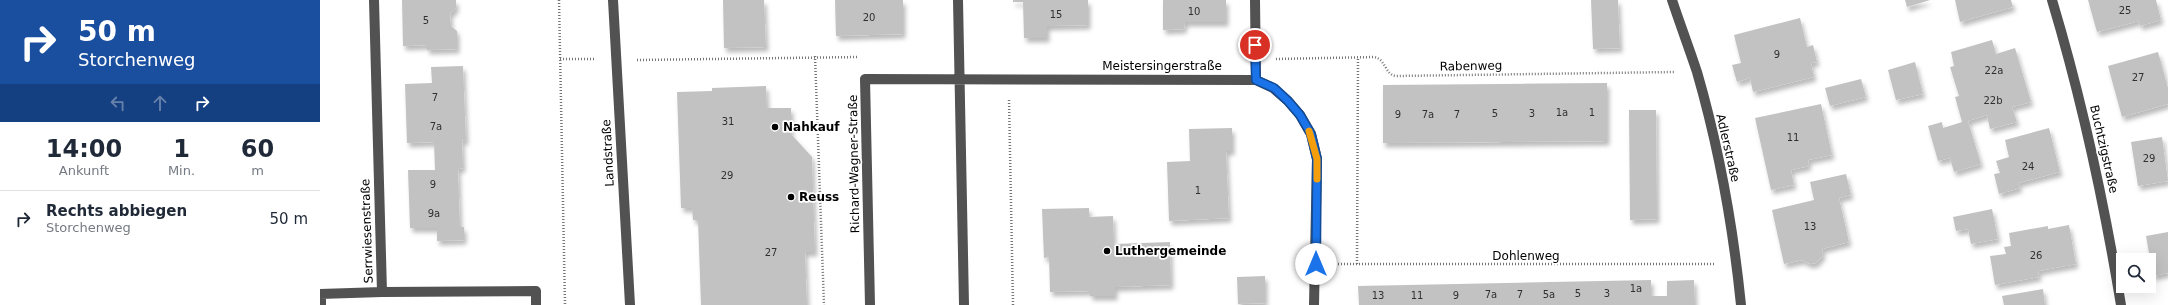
<!DOCTYPE html>
<html lang="de">
<head>
<meta charset="utf-8">
<style>
	body { margin:0; font-family:"DejaVu Sans",sans-serif; background:#f6f6f7; color:#1f2937; height:100vh; display:flex; flex-direction:column; font-size:15px; white-space:nowrap }
	* { box-sizing:border-box; margin:0 }
	p { font-size:13px; color:#747a83 }
	.icon { flex:none; width:22px; height:22px; fill:none; stroke:currentColor; stroke-width:2; stroke-linecap:round; stroke-linejoin:round }
	.map { position:relative; flex:1; overflow:hidden }
	.details { display:flex; flex-direction:column; background:#fff; width:320px }
	.details>* { flex:none }
	.hud { background:#1a4fa0; color:#fff; overflow:hidden }
	.fabs { position:absolute; left:1796px; top:253px; display:grid; gap:8px }
	.fabs a { display:grid; place-items:center; width:40px; height:40px; border-radius:0px; background:#fff; box-shadow:0 4px 16px #0002; font-size:20px }
	.pin { position:absolute; display:grid; place-items:center; width:34px; height:34px; color:#fff; margin:-17px; border:2px solid #fff; border-radius:50%; box-shadow:0 1px 4px #0007 }
	.me { position:absolute; width:44px; margin:-22px; rotate:0deg; stroke-linejoin:round; filter:drop-shadow(0 0 3px #0008) }
	.turn { display:flex; align-items:center; gap:14px; height:84px; padding:0 12px; font-size:18px }
	.turn .icon { width:52px; height:52px; stroke-width:2.5 }
	.turn b { display:block; font-size:28px; line-height:34px }
	.lanes { display:flex; align-items:center; height:38px; padding:0 12px; background:#0003; justify-content:center; gap:20px; direction:ltr }
	.lanes .off { opacity:.35 }
	.eta { display:flex; justify-content:space-evenly; align-items:center; height:68px; text-align:center }
	.eta b { font-size:24px; font-weight:600; line-height:28px }
	ul { padding:0; list-style:none }
	li { display:flex; align-items:center; gap:12px; height:56px; padding:0 12px; border-top:1px solid #e0e1e3 }
	li div { flex:1 }
	li b { display:block; font-size:15px }
	li em { font-style:normal }
	main { display:flex; flex:1; min-height:0 }
	.map>svg:first-child { display:block }
</style>
</head>
<body>
<main>
<section class="details">
<div class="hud">
<div class="turn"><svg class="icon" aria-label="right" viewBox="0 0 24 24"><path d="M7 20v-9h11M14 6l5 5-5 5"/></svg><div><b>50 m</b>Storchenweg</div></div>
<div class="lanes"><svg class="icon off" aria-label="left" viewBox="0 0 24 24"><path d="M17 20v-9H6M10 6l-5 5 5 5"/></svg><svg class="icon off" aria-label="ahead" viewBox="0 0 24 24"><path d="M12 20V5M6 11l6-6 6 6"/></svg><svg class="icon" aria-label="right" viewBox="0 0 24 24"><path d="M7 20v-9h11M14 6l5 5-5 5"/></svg></div>
</div>
<div class="eta">
<div><b>14:00</b><p>Ankunft</p></div>
<div><b>1</b><p>Min.</p></div>
<div><b>60</b><p>m</p></div>
</div>
<ul>
<li><svg class="icon" aria-label="right" viewBox="0 0 24 24"><path d="M7 20v-9h11M14 6l5 5-5 5"/></svg><div><b>Rechts abbiegen</b><p>Storchenweg</p></div><em>50 m</em></li>
</ul>
</section>
<div class="map">
<svg width="1848" height="305" viewBox="0 0 1848 305">
	<defs>
		<filter id="shadow"><feDropShadow dx="2.5" dy="4.5" stdDeviation="2" flood-color="#0004"/></filter>
	</defs>
	<rect width="100%" height="100%" fill="#fff"/>
	<path fill="#c2c2c2" filter="url(#shadow)" d="M82,0h54v8l-6,6 1,12 6,5v18l-30,1v-5l-24,1z
		M403,0h41l2,47 -42,1z
		M515,0h68v34l-67,2z
		M693,0h75v25l-41,1v12h-23l-1,-36h-10z
		M843,0h63v22h-41l-1,7 -21,1z
		M1271,0h27l2,48 -27,1z
		M1585,0h25l-23,7z
		M1635,0h56l2,7 -53,15z
		M1768,0h68l5,20 -21,6 -1,-5 -42,11z
		M1480,18l7,29 6,-2 4,17 -6,1 3,14 -61,15 -3,-14 -13,4 -5,-17 9,-2 -7,-28z
		M1672,40l4,14 19,-6 16,54 -19,5 5,15 -27,7 -3,-14 -19,6 13,43 -27,8 -4,-14 -12,3 -10,-35 14,-4 1,6 19,-6 -7,-25 4,-1 -9,-29 4,-1 -3,-14z
		M1838,52l10,36v16l-46,13 -14,-51z
		M1595,62l8,32 -27,6 -8,-30z
		M143,66l3,75 -4,-1 1,28 -5,1 2,58h4v13l-27,1v-13h-27l-2,-58h27l-1,-28 -27,1 -2,-59 27,-1 -1,-16z
		M1541,79l5,18 -36,9 -5,-18z
		M1287,83v58l-224,2v-58z
		M446,86l1,22h24v26l21,23 3,95h-10l2,53h-106l-3,-85h-5l-1,-12h-11l-4,-116 35,-1v-3z
		M1501,104l11,51 -24,5 1,6 -18,4 3,15 -23,5 -16,-72z
		M1309,110h27l1,109 -27,1z
		M912,128v23h-6l3,67 -60,3 -2,-59 23,-1 -1,-32z
		M1729,128l11,44 -42,11 2,5 -21,6 -5,-20 6,-1 -4,-12 13,-4 -4,-17z
		M1842,137l6,44 -30,5 -7,-44z
		M1526,174l5,21 -12,3 10,44 -27,7 1,6 -7,8 -6,1 -8,-4 -18,4 -12,-54 42,-10 -4,-18z
		M769,208v9l24,-1 1,28 56,-2 1,43 -56,2v9h-25v-5l-40,1 -1,-35 -5,1 -2,-49z
		M1672,209l6,30 -27,5 -3,-15 -12,2 -3,-14z
		M1749,225l7,39 -38,7 1,6 -44,8 -5,-29 16,-2 -2,-7 7,-1 -2,-13 39,-7v3z
		M1848,232v41l-15,3 -7,-40z
		M945,276v27l-27,1 -1,-27z
		M1331,280v16h16v-15l27,-1 1,25h-336l-1,-19z
		M1723,289l2,16h-41l-2,-9z"/>
	<g fill="none" stroke-linecap="round" stroke-linejoin="round">
		<path stroke="#747474" stroke-width="2.5" stroke-dasharray="1 2" stroke-linecap="butt" d="M239,0l6,305
			M495,56l9,249
			M240,59h36
			M956,59l98,-2c12,2 11,18 22,19l278,-4
			M317,60l222,-3
			M689,100l4,205
			M1015,264h379
			M1037,264l1,-207"/>
		<path stroke="#525252" stroke-width="10" d="M54,0l8,292 154,-1v14
			M293,0l17,305
			M638,0l6,305
			M935,0l1,80
			M1352,0c8,24 17,48 25,72 22,76 36,154 44,233
			M1732,0c30,100 52,202 69,305
			M0,294l62,-2
			M1,294v11
			M550,305l-5,-226 391,1 17,8 15,13 12,14 11,19 6,25 -3,146"/>
	</g>
	<g fill="none" stroke-linecap="round" stroke-linejoin="round">
		<defs>
			<path id="route" d="M935,45l1,35 18,8 14,13 12,14 11,19 6,25 -1,105"/>
		</defs>
		<use href="#route" stroke="#114b97" stroke-width="10"/>
		<use href="#route" stroke="#1a73e8" stroke-width="7"/>
		<path stroke="#f59e0b" stroke-width="7" d="M989,131l8,28v20"/>
	</g>
	<g fill="#000" stroke="#fff" stroke-width="1.5">
		<circle cx="455" cy="127" r="4"/>
		<circle cx="471" cy="197" r="4"/>
		<circle cx="787" cy="251" r="4"/>
	</g>
	<g text-anchor="middle" dominant-baseline="central" stroke-width="3.5" stroke-linejoin="round" paint-order="stroke">
		<g font-size="10" fill="#303030">
			<text x="1805" y="10">25</text>
			<text x="874" y="11">10</text>
			<text x="736" y="14">15</text>
			<text x="549" y="17">20</text>
			<text x="106" y="20">5</text>
			<text x="1457" y="54">9</text>
			<text x="1674" y="70">22a</text>
			<text x="1818" y="77">27</text>
			<text x="115" y="97">7</text>
			<text x="1673" y="100">22b</text>
			<text x="1242" y="112">1a</text>
			<text x="1272" y="112">1</text>
			<text x="1175" y="113">5</text>
			<text x="1212" y="113">3</text>
			<text x="1078" y="114">9</text>
			<text x="1108" y="114">7a</text>
			<text x="1137" y="114">7</text>
			<text x="408" y="121">31</text>
			<text x="116" y="126">7a</text>
			<text x="1473" y="137">11</text>
			<text x="1829" y="158">29</text>
			<text x="1708" y="166">24</text>
			<text x="407" y="175">29</text>
			<text x="113" y="184">9</text>
			<text x="878" y="190">1</text>
			<text x="114" y="213">9a</text>
			<text x="1490" y="226">13</text>
			<text x="451" y="252">27</text>
			<text x="1716" y="255">26</text>
			<text x="1316" y="288">1a</text>
			<text x="1258" y="293">5</text>
			<text x="1287" y="293">3</text>
			<text x="1171" y="294">7a</text>
			<text x="1200" y="294">7</text>
			<text x="1229" y="294">5a</text>
			<text x="1058" y="295">13</text>
			<text x="1097" y="295">11</text>
			<text x="1136" y="295">9</text>
		</g>
		<g font-size="12" fill="#000" stroke="#fff">
			<text x="842" y="66">Meistersingerstraße</text>
			<text transform="translate(1151 66) rotate(-1)">Rabenweg</text>
			<text transform="translate(1408 148) rotate(77)">Adlerstraße</text>
			<text transform="translate(1784 149) rotate(77)">Buchtzigstraße</text>
			<text transform="translate(288 153) rotate(-93)">Landstraße</text>
			<text transform="translate(534 164) rotate(-91)">Richard-Wagner-Straße</text>
			<text transform="translate(47 231) rotate(-92)">Serrwiesenstraße</text>
			<text x="1206" y="256">Dohlenweg</text>
		</g>
		<g font-size="12" font-weight="bold" fill="#000" stroke="#fff" text-anchor="start">
			<text x="463" y="127">Nahkauf</text>
			<text x="479" y="197">Reuss</text>
			<text x="795" y="251">Luthergemeinde</text>
		</g>
	</g>
</svg>
<div class="fabs">
<a><svg class="icon" aria-label="search" viewBox="0 0 24 24"><circle cx="10" cy="10" r="6"/><path d="M15 15l6 6"/></svg></a>
</div>
<div class="pin" style="left:935px;top:45px;background:#d93025"><svg class="icon" aria-label="arrive" viewBox="0 0 24 24"><path d="M6 21V4h12l-3 4 3 4H6"/></svg></div>
<svg class="me" style="left:996px;top:264px" viewBox="-20 -20 40 40"><circle r="19" fill="#fff"/><path d="M0-13L10 11 0 6-10 11z" fill="#1a73e8"/></svg>
</div>
</main>
</body>
</html>
